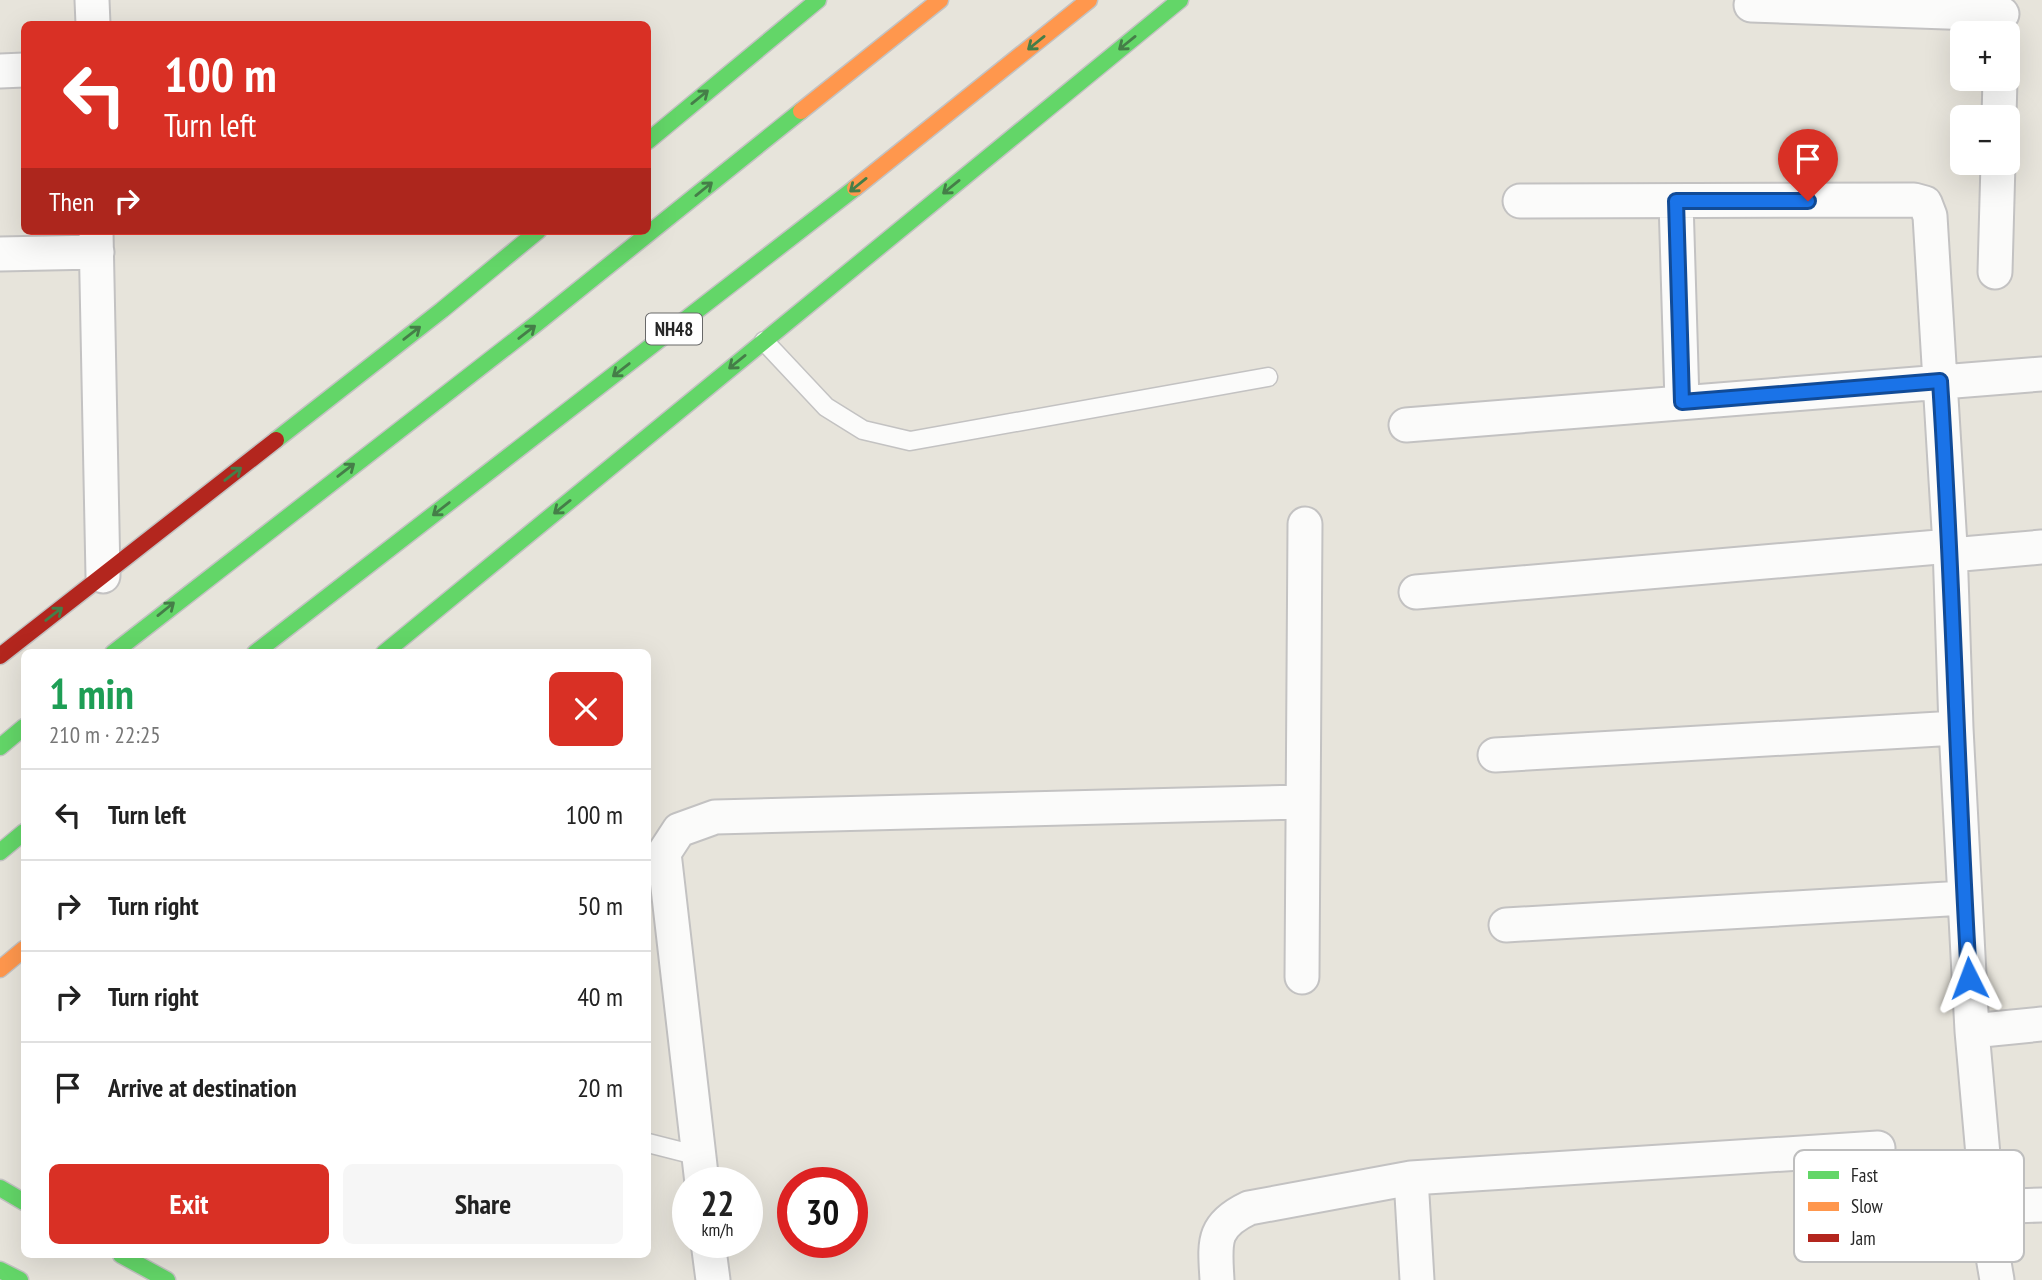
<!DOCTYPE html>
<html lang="en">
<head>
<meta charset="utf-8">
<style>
	body { margin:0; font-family:"PT Sans Narrow",sans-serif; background:#f6f6f6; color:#222; height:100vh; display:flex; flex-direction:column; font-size:26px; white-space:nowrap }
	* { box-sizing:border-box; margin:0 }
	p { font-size:23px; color:#767676 }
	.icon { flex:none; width:38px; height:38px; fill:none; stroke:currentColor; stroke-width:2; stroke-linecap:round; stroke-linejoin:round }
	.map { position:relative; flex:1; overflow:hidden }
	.drawer { position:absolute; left:21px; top:649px; width:630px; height:609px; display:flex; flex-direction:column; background:#fff; border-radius:10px; box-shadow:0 7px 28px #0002 }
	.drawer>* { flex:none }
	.top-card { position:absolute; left:21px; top:21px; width:630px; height:214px; border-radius:10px; box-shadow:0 7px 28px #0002; background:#d93025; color:#fff; overflow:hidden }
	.buttons { position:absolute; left:1950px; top:21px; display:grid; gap:14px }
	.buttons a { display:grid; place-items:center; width:70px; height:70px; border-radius:10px; background:#fff; box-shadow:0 7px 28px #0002; font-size:35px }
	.speed { position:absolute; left:672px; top:1167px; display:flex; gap:14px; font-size:35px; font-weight:700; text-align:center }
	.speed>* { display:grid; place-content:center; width:91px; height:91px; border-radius:50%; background:#fff; box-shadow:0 7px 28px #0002; line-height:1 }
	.speed small { font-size:18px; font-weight:400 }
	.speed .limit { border:10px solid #d22; background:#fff; color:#111 }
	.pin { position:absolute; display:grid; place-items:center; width:60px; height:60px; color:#fff; margin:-72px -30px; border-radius:50% 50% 50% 0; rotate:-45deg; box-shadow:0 0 7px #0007 }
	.pin .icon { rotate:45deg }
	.me { position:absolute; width:77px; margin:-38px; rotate:357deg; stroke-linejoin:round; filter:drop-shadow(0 0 5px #0008) }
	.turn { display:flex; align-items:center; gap:24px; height:147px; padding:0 28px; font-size:32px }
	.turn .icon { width:91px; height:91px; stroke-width:2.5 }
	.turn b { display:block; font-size:49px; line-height:60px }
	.then { display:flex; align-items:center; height:66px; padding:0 28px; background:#0003; gap:14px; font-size:26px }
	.round { display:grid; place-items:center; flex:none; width:74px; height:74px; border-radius:10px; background:#f6f6f6 }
	.head { display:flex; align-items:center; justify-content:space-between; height:119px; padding:0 28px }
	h1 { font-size:42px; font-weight:700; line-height:52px; color:#1e9e55 }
	.primary-button { display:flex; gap:14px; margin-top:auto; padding:14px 28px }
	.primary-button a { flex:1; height:80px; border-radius:10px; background:#d93025; color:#fff; font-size:28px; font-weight:700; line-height:80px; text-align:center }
	.primary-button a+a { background:#f6f6f6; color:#222 }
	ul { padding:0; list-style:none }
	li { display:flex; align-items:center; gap:21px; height:91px; padding:0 28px; border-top:2px solid #e0e0e0 }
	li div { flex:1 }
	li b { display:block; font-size:26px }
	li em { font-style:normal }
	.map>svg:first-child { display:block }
</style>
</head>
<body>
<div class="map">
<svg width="2042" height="1280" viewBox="0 0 2042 1280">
	<rect width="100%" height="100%" fill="#e7e4db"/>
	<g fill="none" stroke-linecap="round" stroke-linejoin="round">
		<defs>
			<path id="lane" d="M764,341l62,66 37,23 47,11 358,-64
				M648,1143l51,13"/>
			<path id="street" d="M92,0l1,24
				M1751,5l251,9
				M0,71l24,-1
				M1999,117l1,-38
				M1520,201l394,-1 11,3 5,13 20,330 6,182 16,303 19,214 6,35
				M1676,201l6,201
				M96,231l7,345
				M0,254l97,-2
				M1995,272l3,-109
				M1406,425l636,-51
				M1951,555l91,-8
				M1416,592l534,-46
				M1495,755l461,-27
				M1506,925l458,-27
				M1302,977l3,-453
				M1972,1031l70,-7
				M1411,1178l6,102
				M702,1183l-38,-330 15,-23 36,-13 588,-15
				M1987,1207l55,-2
				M708,1242l5,38
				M1217,1280c-2,-37 -6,-54 32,-72l162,-30 467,-30"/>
			<path id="fast" d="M648,141l170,-141
				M276,440l166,-130 96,-79
				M113,653l423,-329 265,-213
				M255,653l600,-465
				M384,653l796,-653
				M0,747l24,-20
				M0,852l24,-20
				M0,1188l24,14
				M121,1255l46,25
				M0,1270l20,10"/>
			<path id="slow" d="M801,111l139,-111
				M855,188l234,-188
				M0,969l24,-20"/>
			<path id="jam" d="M0,656l276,-216"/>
		</defs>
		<use href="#lane" stroke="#c3c2c2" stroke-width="21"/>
		<use href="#street" stroke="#c3c2c2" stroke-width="37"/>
		<use href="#fast" stroke="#c3c2c2" stroke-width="19"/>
		<use href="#slow" stroke="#c3c2c2" stroke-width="19"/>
		<use href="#jam" stroke="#c3c2c2" stroke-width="19"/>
		<use href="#lane" stroke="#fbfbfa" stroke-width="18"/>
		<use href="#street" stroke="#fbfbfa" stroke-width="33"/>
		<use href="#fast" stroke="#63d668" stroke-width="16"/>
		<use href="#slow" stroke="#ff974d" stroke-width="16"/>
		<use href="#jam" stroke="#b3261e" stroke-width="16"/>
	</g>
	<defs><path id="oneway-shaft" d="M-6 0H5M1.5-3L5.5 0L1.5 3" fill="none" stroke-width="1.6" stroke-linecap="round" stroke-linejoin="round" transform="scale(1.75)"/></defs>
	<g stroke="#457e48">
		<use href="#oneway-shaft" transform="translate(1036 43) rotate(141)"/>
		<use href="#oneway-shaft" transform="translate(1127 43) rotate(141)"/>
		<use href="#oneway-shaft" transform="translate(700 97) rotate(-39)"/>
		<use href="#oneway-shaft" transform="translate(858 185) rotate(141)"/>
		<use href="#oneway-shaft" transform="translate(951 187) rotate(141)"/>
		<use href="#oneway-shaft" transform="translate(704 189) rotate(-39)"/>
		<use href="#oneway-shaft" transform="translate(527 332) rotate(-38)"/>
		<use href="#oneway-shaft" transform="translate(412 333) rotate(-38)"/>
		<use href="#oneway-shaft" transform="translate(737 362) rotate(141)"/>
		<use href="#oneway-shaft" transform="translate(621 370) rotate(142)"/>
		<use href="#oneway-shaft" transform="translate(346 470) rotate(-38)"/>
		<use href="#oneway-shaft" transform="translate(233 474) rotate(-38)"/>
		<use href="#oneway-shaft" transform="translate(562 507) rotate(141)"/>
		<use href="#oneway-shaft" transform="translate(441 509) rotate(142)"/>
		<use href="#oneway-shaft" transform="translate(166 609) rotate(-39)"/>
		<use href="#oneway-shaft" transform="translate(54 614) rotate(-38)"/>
	</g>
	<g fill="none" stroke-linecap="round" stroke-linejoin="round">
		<defs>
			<path id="route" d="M1808,201h-132l6,201 258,-21c13,198 17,398 29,597"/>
		</defs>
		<use href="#route" stroke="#114b97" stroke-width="18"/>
		<use href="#route" stroke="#1a73e8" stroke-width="12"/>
	</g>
	<g text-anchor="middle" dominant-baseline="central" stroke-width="5" stroke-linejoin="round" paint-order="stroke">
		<rect fill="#fff" stroke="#686868" stroke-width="2" x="646" y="313.5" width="56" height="31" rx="5"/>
		<g font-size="19" font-weight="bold" fill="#272727">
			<text x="674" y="329">NH48</text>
		</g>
	</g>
	<rect x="1794" y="1150" width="230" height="112" rx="10" fill="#fff" stroke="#bebebe" stroke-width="2"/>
	<rect x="1808" y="1171" width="31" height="8" fill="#63d668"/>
	<rect x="1808" y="1202" width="31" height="9" fill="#ff974d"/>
	<rect x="1808" y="1234" width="31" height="8" fill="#b3261e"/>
	<g font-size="19" fill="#272727">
		<text x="1851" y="1182">Fast</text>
		<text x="1851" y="1213">Slow</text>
		<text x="1851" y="1245">Jam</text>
	</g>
</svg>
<div class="buttons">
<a>+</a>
<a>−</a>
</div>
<div class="speed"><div>22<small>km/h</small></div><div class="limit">30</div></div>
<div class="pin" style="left:1808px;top:201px;background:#d93025"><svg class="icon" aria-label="arrive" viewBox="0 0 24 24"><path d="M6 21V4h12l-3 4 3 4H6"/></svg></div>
<svg class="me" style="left:1969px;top:978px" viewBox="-20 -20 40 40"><path d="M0-17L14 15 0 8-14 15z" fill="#1a73e8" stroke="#fff" stroke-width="4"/></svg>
<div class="top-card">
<div class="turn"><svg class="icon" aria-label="left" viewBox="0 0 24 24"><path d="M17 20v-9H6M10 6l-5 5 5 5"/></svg><div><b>100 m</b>Turn left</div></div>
<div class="then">Then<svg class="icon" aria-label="right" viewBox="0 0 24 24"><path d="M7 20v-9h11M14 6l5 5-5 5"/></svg></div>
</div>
<section class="drawer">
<div class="head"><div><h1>1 min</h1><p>210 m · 22:25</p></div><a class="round" style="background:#d93025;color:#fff"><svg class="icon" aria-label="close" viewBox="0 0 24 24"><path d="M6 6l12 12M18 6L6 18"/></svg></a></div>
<ul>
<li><svg class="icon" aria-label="left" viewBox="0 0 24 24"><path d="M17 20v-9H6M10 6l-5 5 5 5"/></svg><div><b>Turn left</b></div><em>100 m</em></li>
<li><svg class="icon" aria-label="right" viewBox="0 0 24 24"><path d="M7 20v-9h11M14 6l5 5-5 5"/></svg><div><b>Turn right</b></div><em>50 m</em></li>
<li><svg class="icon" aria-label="right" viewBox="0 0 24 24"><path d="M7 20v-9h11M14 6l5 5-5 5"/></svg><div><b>Turn right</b></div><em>40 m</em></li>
<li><svg class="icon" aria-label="arrive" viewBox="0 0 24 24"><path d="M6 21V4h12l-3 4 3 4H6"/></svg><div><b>Arrive at destination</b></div><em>20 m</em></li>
</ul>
<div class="primary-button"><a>Exit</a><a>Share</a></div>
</section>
</div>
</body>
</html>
